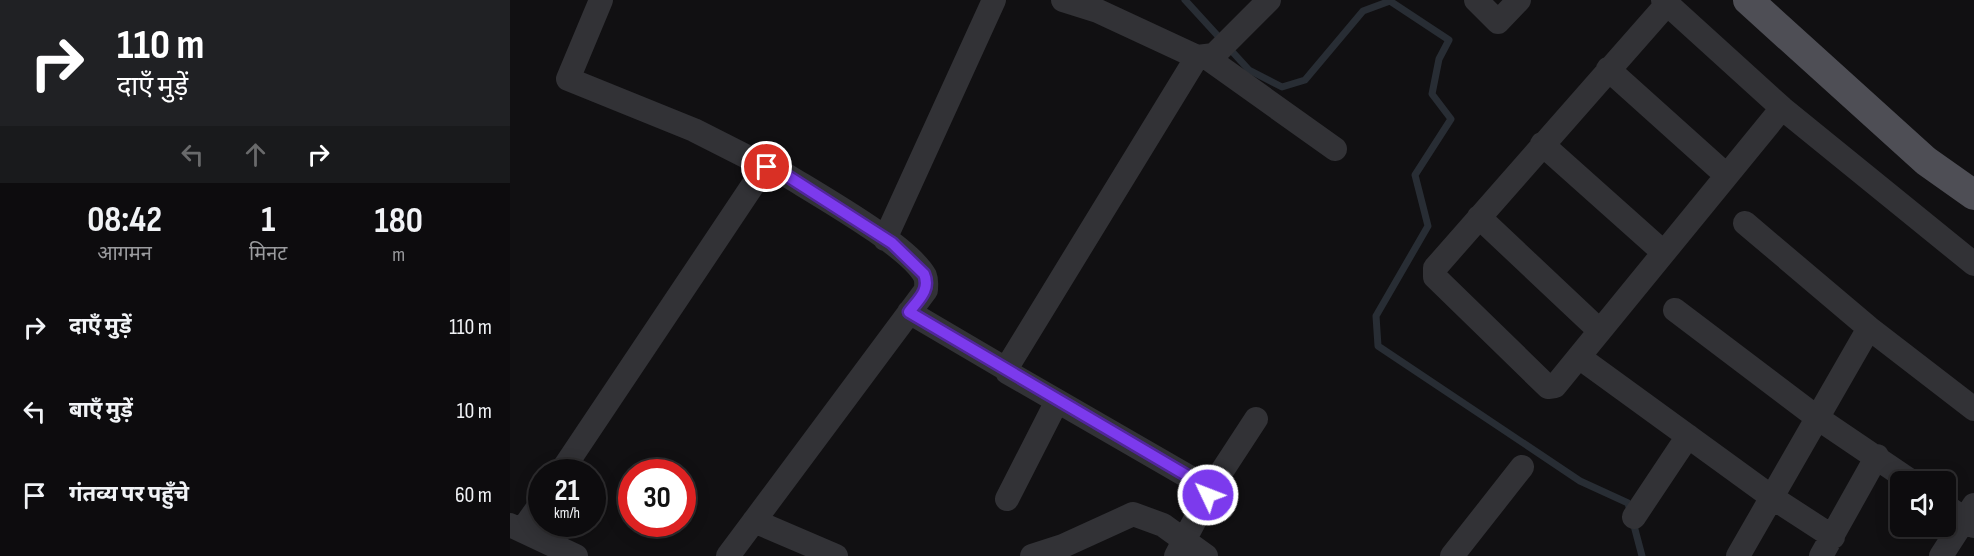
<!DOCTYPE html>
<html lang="hi">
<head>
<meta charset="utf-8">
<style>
	body { margin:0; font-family:"Sofia Sans Condensed","Noto Sans Devanagari",sans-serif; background:#161517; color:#f1f3f6; height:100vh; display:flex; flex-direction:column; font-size:22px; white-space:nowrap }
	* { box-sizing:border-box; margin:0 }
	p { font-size:20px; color:#9a9b9e }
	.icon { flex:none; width:33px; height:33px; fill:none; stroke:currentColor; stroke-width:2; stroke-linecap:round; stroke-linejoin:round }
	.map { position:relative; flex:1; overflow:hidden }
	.panel { display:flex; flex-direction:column; background:#0d0c0e; width:510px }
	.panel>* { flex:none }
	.guide { background:#202124; color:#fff; overflow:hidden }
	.controls { position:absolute; left:1380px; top:471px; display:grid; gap:12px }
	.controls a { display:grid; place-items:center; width:66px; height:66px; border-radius:9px; background:#0d0c0e; box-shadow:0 3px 15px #0003,0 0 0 2px #2d2c2e; font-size:30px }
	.speed { position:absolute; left:18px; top:459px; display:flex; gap:12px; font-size:30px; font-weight:700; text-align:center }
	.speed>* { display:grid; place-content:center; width:78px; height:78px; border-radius:50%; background:#0d0c0e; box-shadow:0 3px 15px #0003,0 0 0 2px #2d2c2e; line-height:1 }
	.speed small { font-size:15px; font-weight:400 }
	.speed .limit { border:9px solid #d22; background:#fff; color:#111 }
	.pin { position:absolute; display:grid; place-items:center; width:51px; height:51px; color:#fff; margin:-26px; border:3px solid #fff; border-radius:50%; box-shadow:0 2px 6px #0007 }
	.me { position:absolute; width:66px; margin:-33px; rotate:313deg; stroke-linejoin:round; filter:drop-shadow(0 0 4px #0008) }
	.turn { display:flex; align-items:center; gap:21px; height:126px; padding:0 18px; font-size:27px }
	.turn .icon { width:78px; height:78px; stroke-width:2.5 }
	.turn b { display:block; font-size:42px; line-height:51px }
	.lanes { display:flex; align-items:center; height:57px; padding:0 18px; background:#0003; justify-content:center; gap:30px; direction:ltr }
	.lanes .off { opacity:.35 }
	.eta { display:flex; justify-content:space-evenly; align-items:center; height:102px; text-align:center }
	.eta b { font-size:36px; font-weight:700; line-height:42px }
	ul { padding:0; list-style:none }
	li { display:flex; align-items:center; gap:18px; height:84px; padding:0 18px }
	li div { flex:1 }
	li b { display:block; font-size:22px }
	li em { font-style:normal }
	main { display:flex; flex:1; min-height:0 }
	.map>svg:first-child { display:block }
</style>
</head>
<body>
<main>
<section class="panel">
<div class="guide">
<div class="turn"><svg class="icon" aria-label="right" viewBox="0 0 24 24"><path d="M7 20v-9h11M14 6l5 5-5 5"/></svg><div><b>110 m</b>दाएँ मुड़ें</div></div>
<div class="lanes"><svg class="icon off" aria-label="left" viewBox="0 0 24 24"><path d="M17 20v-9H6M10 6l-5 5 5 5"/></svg><svg class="icon off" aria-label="ahead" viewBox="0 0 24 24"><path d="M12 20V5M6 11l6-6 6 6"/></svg><svg class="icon" aria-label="right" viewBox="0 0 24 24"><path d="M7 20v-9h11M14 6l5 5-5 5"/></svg></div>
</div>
<div class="eta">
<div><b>08:42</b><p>आगमन</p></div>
<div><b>1</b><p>मिनट</p></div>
<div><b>180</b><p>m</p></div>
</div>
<ul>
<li><svg class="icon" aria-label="right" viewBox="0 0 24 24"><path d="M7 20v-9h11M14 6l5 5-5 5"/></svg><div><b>दाएँ मुड़ें</b></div><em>110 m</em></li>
<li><svg class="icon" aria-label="left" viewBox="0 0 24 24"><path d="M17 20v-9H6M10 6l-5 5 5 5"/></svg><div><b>बाएँ मुड़ें</b></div><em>10 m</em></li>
<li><svg class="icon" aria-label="arrive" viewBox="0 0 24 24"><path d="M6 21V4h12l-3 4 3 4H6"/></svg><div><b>गंतव्य पर पहुँचे</b></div><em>60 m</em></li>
</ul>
</section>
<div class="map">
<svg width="1464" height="556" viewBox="0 0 1464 556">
	<rect width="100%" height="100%" fill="#111012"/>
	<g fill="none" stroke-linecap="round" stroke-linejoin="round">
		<path stroke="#282d34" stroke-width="7" d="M675,0l64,70 33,17 23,-7 58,-69 27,-10 59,39 -10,19 -7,35 19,25 -36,56 13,51 -52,90 2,30 202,135 48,22 14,53"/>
		<path stroke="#323236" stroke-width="24" d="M91,0l-33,79 126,51 73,37
			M553,0l35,11 99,46 17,-2 55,-55
			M966,0l22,22 21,-22
			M1153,0l119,108 192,156
			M1157,4l-232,264v9l113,110 7,-1 227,-278
			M696,57l129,92
			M1098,69l118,106
			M1032,144l121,108
			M969,217l121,114
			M1235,223l124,105 105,81
			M375,239l109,-239
			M1165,310l144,109 93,63
			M399,312l97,57
			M1069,357l194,141 60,39
			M51,472l200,-299 6,-6 8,1c34,22 133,76 150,108 2,5 1,8 1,14l-198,266
			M699,491l47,-72
			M497,499l50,-98
			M1436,506l28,20
			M1124,517l54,-81
			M244,521l82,35
			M0,525l66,31
			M12,530l20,-28
			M522,556l31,-10 70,-32 30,11 43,31
			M666,556l32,-61v-7l-201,-116 -1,-3 191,-312
			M942,556l70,-89
			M1228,556l131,-228
			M1311,556l56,-100
			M1431,556l33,-51"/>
		<path stroke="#4e4e55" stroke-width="30" d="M1238,0l178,161 48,34"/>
	</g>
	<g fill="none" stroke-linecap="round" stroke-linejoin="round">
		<defs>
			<path id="route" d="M257,167l8,1 117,75 32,31c7,16 -6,26 -15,38l299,176v7"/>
		</defs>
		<use href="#route" stroke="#51269a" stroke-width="15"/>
		<use href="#route" stroke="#7c3aed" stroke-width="10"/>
	</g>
</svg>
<div class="controls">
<a><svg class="icon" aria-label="sound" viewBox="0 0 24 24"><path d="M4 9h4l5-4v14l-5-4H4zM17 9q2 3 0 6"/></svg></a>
</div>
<div class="speed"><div>21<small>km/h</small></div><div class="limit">30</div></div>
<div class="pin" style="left:257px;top:167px;background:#d93025"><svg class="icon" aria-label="arrive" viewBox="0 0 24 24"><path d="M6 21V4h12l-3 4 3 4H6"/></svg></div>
<svg class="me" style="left:698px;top:495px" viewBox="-20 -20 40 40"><circle r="17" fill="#7c3aed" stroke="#fff" stroke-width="3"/><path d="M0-11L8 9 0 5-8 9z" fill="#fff"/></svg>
</div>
</main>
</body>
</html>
